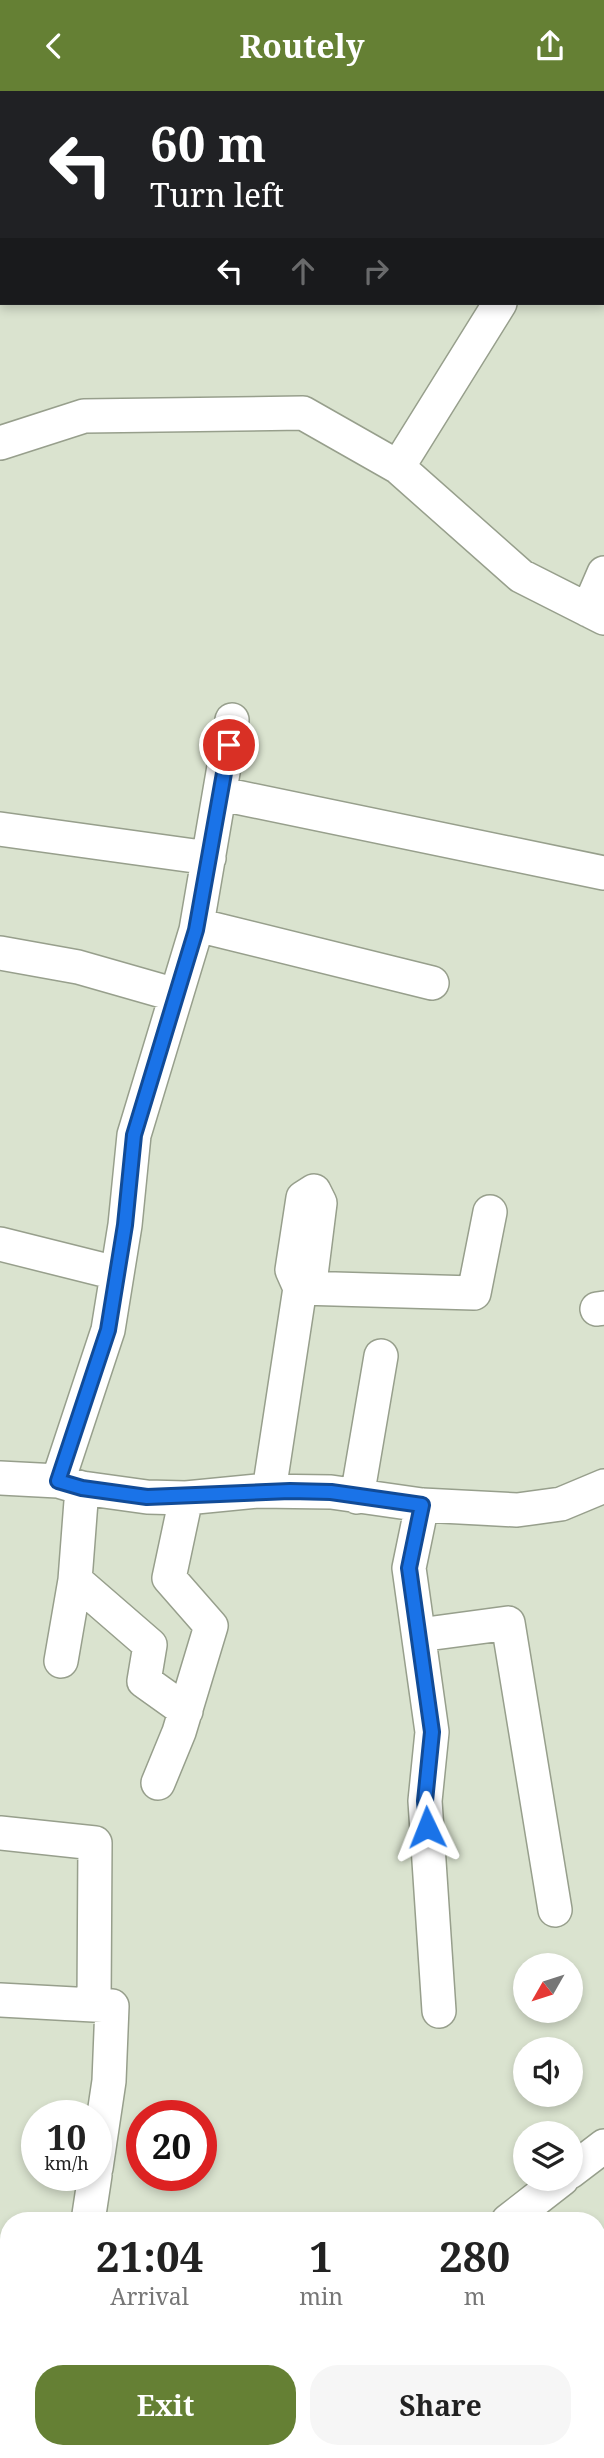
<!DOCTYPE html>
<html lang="en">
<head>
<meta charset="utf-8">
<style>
	body { margin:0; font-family:"Noto Serif",serif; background:#f6f6f6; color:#222; height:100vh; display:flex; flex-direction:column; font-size:26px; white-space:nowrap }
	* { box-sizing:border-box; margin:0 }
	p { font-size:23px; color:#767676 }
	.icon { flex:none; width:38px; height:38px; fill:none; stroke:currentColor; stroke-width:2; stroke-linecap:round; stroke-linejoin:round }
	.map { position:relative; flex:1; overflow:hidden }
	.drawer { position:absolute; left:0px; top:2121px; width:606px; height:247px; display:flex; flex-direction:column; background:#fff; border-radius:28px 28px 0 0; box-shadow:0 4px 10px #0003 }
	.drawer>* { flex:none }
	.guide { position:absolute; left:0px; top:0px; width:606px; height:214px; box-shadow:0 4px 10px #0003; background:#202124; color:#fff; overflow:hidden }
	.needle { width:46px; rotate:231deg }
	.buttons { position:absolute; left:513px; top:1862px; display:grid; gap:14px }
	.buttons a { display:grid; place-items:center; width:70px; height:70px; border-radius:50%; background:#fff; box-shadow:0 4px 10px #0003; font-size:35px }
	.speed { position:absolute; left:21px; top:2009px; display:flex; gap:14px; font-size:35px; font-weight:700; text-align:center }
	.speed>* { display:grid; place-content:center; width:91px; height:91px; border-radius:50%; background:#fff; box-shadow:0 4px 10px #0003; line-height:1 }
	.speed small { font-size:18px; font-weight:400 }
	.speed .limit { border:10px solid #d22; background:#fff; color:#111 }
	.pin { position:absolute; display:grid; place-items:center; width:60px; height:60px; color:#fff; margin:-30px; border:4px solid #fff; border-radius:50%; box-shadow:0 2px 7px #0007 }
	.me { position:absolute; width:77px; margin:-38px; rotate:358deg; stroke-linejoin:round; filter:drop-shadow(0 0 5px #0008) }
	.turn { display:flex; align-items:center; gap:24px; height:147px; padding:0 35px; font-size:32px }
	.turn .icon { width:91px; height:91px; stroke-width:2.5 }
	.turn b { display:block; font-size:49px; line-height:60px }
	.lanes { display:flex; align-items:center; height:66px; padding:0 35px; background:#0003; justify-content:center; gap:35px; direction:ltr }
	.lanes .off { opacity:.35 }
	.eta { display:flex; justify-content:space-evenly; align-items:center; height:119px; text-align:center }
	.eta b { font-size:42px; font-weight:700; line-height:49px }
	.action { display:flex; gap:14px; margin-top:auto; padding:14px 35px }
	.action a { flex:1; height:80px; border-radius:28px; background:#658034; color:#fff; font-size:28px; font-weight:700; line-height:80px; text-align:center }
	.action a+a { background:#f6f6f6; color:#222 }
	header { display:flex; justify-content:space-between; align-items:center; height:91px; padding:0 35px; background:#658034; color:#fff; font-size:32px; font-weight:700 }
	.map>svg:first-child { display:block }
</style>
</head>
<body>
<header><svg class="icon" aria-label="back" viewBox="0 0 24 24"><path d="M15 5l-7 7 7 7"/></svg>Routely<svg class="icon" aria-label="share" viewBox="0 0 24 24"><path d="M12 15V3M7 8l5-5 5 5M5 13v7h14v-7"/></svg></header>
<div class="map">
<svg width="604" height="2367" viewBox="0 0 604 2367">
	<rect width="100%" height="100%" fill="#dae3cf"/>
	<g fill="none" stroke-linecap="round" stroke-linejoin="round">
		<defs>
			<path id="minor" d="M428,0l4,2
				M586,2l1,-2
				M0,352l84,-27 219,-3 95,54 102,-164
				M398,376l123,109 83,42
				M588,519l16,-37
				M222,703l382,79
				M0,738l209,29
				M197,834l235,58
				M0,862l78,14 98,28
				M0,1153l116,29
				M300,1197l174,5 16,-81
				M597,1218l7,-1
				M0,1387l58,3 24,7 65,9 39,1 72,-7 73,1 91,13 95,5 44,-6 43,-18
				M58,1390l50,-151 17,-105 9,-90 62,-205 36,-210
				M269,1400l31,-203 -8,-18 11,-72 11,-7 6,12 -9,72 -11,13
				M357,1406l24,-141
				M422,1414l-13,63 23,164 -7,69 14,210
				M75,1489l75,65 -6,36 42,30
				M419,1544l89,-12 47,287
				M61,1570l14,-81 7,-92
				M158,1692l21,-51 32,-106 -42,-48 17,-80
				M0,1742l95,10 -1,161
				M0,1909l112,6 -3,75 -13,87
				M570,2081l34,-26
				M88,2130l7,-46
				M508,2130l54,-42
				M597,2279l7,9
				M597,2343l7,-6
				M75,2359l3,8
				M219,2367l10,-8
				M567,2367l10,-8"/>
		</defs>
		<use href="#minor" stroke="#979f8c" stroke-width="36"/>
		<use href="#minor" stroke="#fff" stroke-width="33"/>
	</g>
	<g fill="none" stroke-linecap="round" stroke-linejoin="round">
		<defs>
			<path id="route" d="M229,654l-33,185 -62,205 -9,90 -17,105 -50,151 24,7 65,9 143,-6 41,1 91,13 -13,63 23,164 -7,69 2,26"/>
		</defs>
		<use href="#route" stroke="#114b97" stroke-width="18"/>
		<use href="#route" stroke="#1a73e8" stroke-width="12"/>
	</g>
</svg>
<div class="buttons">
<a><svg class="needle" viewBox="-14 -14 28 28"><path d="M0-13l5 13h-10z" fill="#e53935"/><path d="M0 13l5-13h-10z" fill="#767676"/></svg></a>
<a><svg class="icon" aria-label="sound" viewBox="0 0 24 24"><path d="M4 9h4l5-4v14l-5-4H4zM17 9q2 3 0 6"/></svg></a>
<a><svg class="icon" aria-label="layers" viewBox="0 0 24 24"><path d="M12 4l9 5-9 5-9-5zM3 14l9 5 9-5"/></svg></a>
</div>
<div class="speed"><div>10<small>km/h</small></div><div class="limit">20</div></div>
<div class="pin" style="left:229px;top:654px;background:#d93025"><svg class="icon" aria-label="arrive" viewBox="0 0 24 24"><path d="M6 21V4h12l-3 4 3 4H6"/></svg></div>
<svg class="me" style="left:427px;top:1736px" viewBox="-20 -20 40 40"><path d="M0-17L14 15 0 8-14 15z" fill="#1a73e8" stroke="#fff" stroke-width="4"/></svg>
<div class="guide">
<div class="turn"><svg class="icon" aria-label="left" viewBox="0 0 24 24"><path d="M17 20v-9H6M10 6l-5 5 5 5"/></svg><div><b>60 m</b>Turn left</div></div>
<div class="lanes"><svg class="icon" aria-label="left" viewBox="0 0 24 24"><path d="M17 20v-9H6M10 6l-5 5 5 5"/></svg><svg class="icon off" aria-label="ahead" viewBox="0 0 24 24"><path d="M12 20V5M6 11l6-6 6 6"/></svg><svg class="icon off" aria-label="right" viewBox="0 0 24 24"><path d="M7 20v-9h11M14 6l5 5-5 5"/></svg></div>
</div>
<section class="drawer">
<div class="eta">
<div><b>21:04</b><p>Arrival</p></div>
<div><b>1</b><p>min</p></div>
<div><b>280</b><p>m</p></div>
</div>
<div class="action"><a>Exit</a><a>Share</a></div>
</section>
</div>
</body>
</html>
